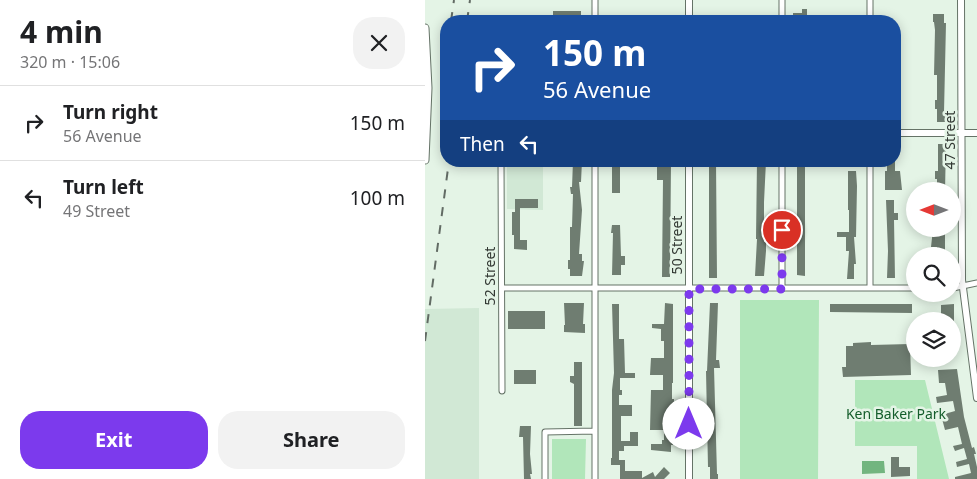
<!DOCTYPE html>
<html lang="en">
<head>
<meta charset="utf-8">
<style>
	body { margin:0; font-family:"Noto Sans",sans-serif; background:#f2f2f2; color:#202124; height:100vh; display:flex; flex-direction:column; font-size:19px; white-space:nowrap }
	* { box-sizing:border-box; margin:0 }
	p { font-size:16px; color:#757577 }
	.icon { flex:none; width:28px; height:28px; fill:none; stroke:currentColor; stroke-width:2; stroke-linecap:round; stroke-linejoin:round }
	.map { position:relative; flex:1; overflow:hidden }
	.details { display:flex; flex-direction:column; background:#fff; width:425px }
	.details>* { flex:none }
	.guide { position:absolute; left:15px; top:15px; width:461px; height:152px; border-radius:20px; box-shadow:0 2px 12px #0003; background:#1a4fa0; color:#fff; overflow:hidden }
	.needle { width:32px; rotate:270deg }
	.controls { position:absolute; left:481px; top:182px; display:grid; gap:10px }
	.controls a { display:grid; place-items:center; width:55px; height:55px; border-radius:50%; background:#fff; box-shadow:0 2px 12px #0003; font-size:25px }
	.pin { position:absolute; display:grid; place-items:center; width:42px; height:42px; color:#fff; margin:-21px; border:2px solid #fff; border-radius:50%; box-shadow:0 1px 5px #0007 }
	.me { position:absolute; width:55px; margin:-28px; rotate:0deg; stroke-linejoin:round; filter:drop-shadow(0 0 4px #0008) }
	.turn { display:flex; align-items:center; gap:18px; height:105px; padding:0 20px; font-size:22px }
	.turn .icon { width:65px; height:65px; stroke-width:2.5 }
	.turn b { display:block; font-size:35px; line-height:42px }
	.then { display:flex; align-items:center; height:48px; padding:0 20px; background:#0003; gap:10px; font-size:19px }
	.round { display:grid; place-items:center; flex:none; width:52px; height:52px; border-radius:20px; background:#f2f2f2 }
	.summary { display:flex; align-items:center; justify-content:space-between; height:85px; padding:0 20px }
	h1 { font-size:30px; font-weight:700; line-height:38px }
	.action { display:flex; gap:10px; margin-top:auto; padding:10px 20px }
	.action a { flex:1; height:58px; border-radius:20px; background:#7c3aed; color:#fff; font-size:20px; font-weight:700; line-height:58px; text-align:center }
	.action a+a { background:#f2f2f2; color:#202124 }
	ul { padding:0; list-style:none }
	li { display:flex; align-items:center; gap:15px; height:75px; padding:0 20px; border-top:1px solid #e0e0e0 }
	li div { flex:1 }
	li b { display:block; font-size:19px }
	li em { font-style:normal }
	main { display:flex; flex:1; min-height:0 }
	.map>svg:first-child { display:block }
</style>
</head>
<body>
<main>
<section class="details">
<div class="summary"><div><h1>4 min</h1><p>320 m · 15:06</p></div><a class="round"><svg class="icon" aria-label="close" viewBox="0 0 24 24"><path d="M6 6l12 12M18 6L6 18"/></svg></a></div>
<ul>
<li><svg class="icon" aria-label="right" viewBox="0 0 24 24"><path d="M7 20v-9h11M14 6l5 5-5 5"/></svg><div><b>Turn right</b><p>56 Avenue</p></div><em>150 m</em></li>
<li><svg class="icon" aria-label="left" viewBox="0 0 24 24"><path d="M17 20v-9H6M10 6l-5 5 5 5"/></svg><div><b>Turn left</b><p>49 Street</p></div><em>100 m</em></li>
</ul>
<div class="action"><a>Exit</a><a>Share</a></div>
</section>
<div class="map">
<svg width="552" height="479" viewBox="0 0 552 479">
	<rect width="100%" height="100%" fill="#e4f4e6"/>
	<path fill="#d1e8d5" d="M82,161h36v49l-36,-1z
		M54,308v171h-54v-170z"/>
	<path fill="#b1e6ba" d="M315,300h79l-1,179h-78z
		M430,380h70l24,99h-32v-33h-62z
		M127,439h34l-1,40h-33z"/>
	<path fill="#72b57f" d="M437,461h22l1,12 -23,1z"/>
	<path fill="#6f7d71" d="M377,9h5v11h-14v-7h9z
		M128,11h28v10h-28z
		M508,14h11v9h2l-2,89h2v10h-9v-13h-2v-9h2v-25h-3l1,-45 -1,-8h-1z
		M513,144h8l-1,47h-8v-12h-2v-8h3z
		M148,161h9l-1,21h-2l3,28 -3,44h3v7h2l-2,15h-12v-7h-2v-9h2v-33h2l1,-33h-2l-1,-7h2z
		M187,161h8v32h-8z
		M225,161h21l-1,116h-8l1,-97h-6v-13h-7z
		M284,161h7l1,117h-8z
		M332,161h9l-2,41v40h2v9l-2,25h-9l2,-37h-1z
		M372,161h8v115l-8,-1z
		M462,161h8v10h5l2,19h-17v-19h2z
		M423,171h8l1,15 -1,51h-2l2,27h-2v15h-7l2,-28h-3v-14h-9v-5h12v-22h-1z
		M90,199h23v9h-18v32h7v10l-13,-1v-14h-2v-23h3z
		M461,200h8v13h4v7h-4l1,58h-8l1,-27z
		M187,225h8l1,31h4v9h-4v10h-9l1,-42h-2z
		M508,229h12v27h-8v-9h-6z
		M139,303h20l-1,21h2v9l-21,-1v-7h1z
		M240,303l8,1v79h-1v16h2v11h-1v35h-2v7l-20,-2v-6h11v-4h2v-10h-14l1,-40h12v-15h-13l1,-17h13v-17h-3v-12l-9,-1v-4h12z
		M285,303h8l-2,57h3l1,8h-6l3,106h1v5h-8v-12h-2l-2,-96h1z
		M187,304h7v35h5l1,34h10v5h-15v12h2v5h-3v10h13v11h-11v25h9v-9h8v14h-14v5h-5v9h6v11h17v7l11,-6 2,5 9,-10 6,6 -6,6h-44v-14h-9v-7h1v-68l2,-17z
		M405,304h82v9l-82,-1z
		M529,304v17h-13v-16z
		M83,311h37v18h-37z
		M446,342v3l39,-1 1,31 -68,2 -1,-10h4v-21h7v-3z
		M149,362h8v64h-8v-42l-4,-2v-6h4z
		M532,369l7,48 8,31 2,-1 2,7h-2l3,13v12h-22v-2l16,-4 -2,-9 -12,3 -1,-5 11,-3 -3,-11 -9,3 -2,-5 9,-2 -4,-17 -13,3 -4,-15 14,-4 -2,-10 -16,2 -1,-6 11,-2 -2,-12h-6l-1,-13z
		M89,370h22v14h-22z
		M95,426h11l-1,28 2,20h-2l1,5h-7l-1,-42h-4z
		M466,457h8v10h11v9l-19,1z"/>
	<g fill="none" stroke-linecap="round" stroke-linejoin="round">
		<defs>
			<path id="minor" d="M357,0v21
				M445,0v21
				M170,21v-21
				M76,161l1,230
				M170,161v318
				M357,161v128
				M445,161v127
				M77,288h413
				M528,288l24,-5
				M120,479v-47l50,-1"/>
			<path id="tertiary" d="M536,0l1,280 15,118
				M264,21v-21
				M470,133h82
				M264,479v-318"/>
			<path id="secondary" d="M0,28l3,60 -3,72"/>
		</defs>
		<use href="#minor" stroke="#657367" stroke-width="7"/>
		<use href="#tertiary" stroke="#657367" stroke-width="8"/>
		<use href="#secondary" stroke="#657367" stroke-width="9"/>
		<use href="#minor" stroke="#fff" stroke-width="5"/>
		<use href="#tertiary" stroke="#fff" stroke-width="6"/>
		<use href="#secondary" stroke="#fff" stroke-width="7"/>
		<path stroke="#626b64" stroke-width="2" stroke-dasharray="9 9" stroke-linecap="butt" d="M26,21l3,-21
			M42,21l3,-21
			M20,58l1,-9
			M0,341l24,-180"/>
	</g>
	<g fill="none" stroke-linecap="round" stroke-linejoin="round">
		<path stroke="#7c3aed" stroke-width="9" stroke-dasharray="0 16.2" d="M264,424v-135h93v-59"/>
	</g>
	<g text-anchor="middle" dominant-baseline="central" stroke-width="5" stroke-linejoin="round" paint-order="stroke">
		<g font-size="14" fill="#323833" stroke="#e4f4e6">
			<text transform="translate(524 140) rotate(-90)">47 Street</text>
			<text transform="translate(251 245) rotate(-90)">50 Street</text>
			<text transform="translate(64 276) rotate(-90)">52 Street</text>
		</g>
		<g font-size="14" fill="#145d2b" stroke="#e4f4e6">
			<text x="471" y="413">Ken Baker Park</text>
		</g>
	</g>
</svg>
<div class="controls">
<a><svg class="needle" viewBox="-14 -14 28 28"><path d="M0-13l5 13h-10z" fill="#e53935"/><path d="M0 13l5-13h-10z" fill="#757577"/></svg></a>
<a><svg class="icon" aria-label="search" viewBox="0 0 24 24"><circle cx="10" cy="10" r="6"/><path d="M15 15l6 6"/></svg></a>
<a><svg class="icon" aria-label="layers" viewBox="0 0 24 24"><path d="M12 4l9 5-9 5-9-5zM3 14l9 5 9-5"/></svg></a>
</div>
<div class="pin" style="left:357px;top:230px;background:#d93025"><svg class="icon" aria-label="arrive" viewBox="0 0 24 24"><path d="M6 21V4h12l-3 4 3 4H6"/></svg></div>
<svg class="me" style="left:264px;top:424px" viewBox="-20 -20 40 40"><circle r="19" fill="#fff"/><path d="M0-13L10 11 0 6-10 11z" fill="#7c3aed"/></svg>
<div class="guide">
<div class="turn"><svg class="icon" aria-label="right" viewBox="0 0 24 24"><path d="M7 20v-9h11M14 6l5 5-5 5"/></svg><div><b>150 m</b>56 Avenue</div></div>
<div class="then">Then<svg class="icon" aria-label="left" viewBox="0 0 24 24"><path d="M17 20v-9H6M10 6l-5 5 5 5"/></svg></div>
</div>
</div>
</main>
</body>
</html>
